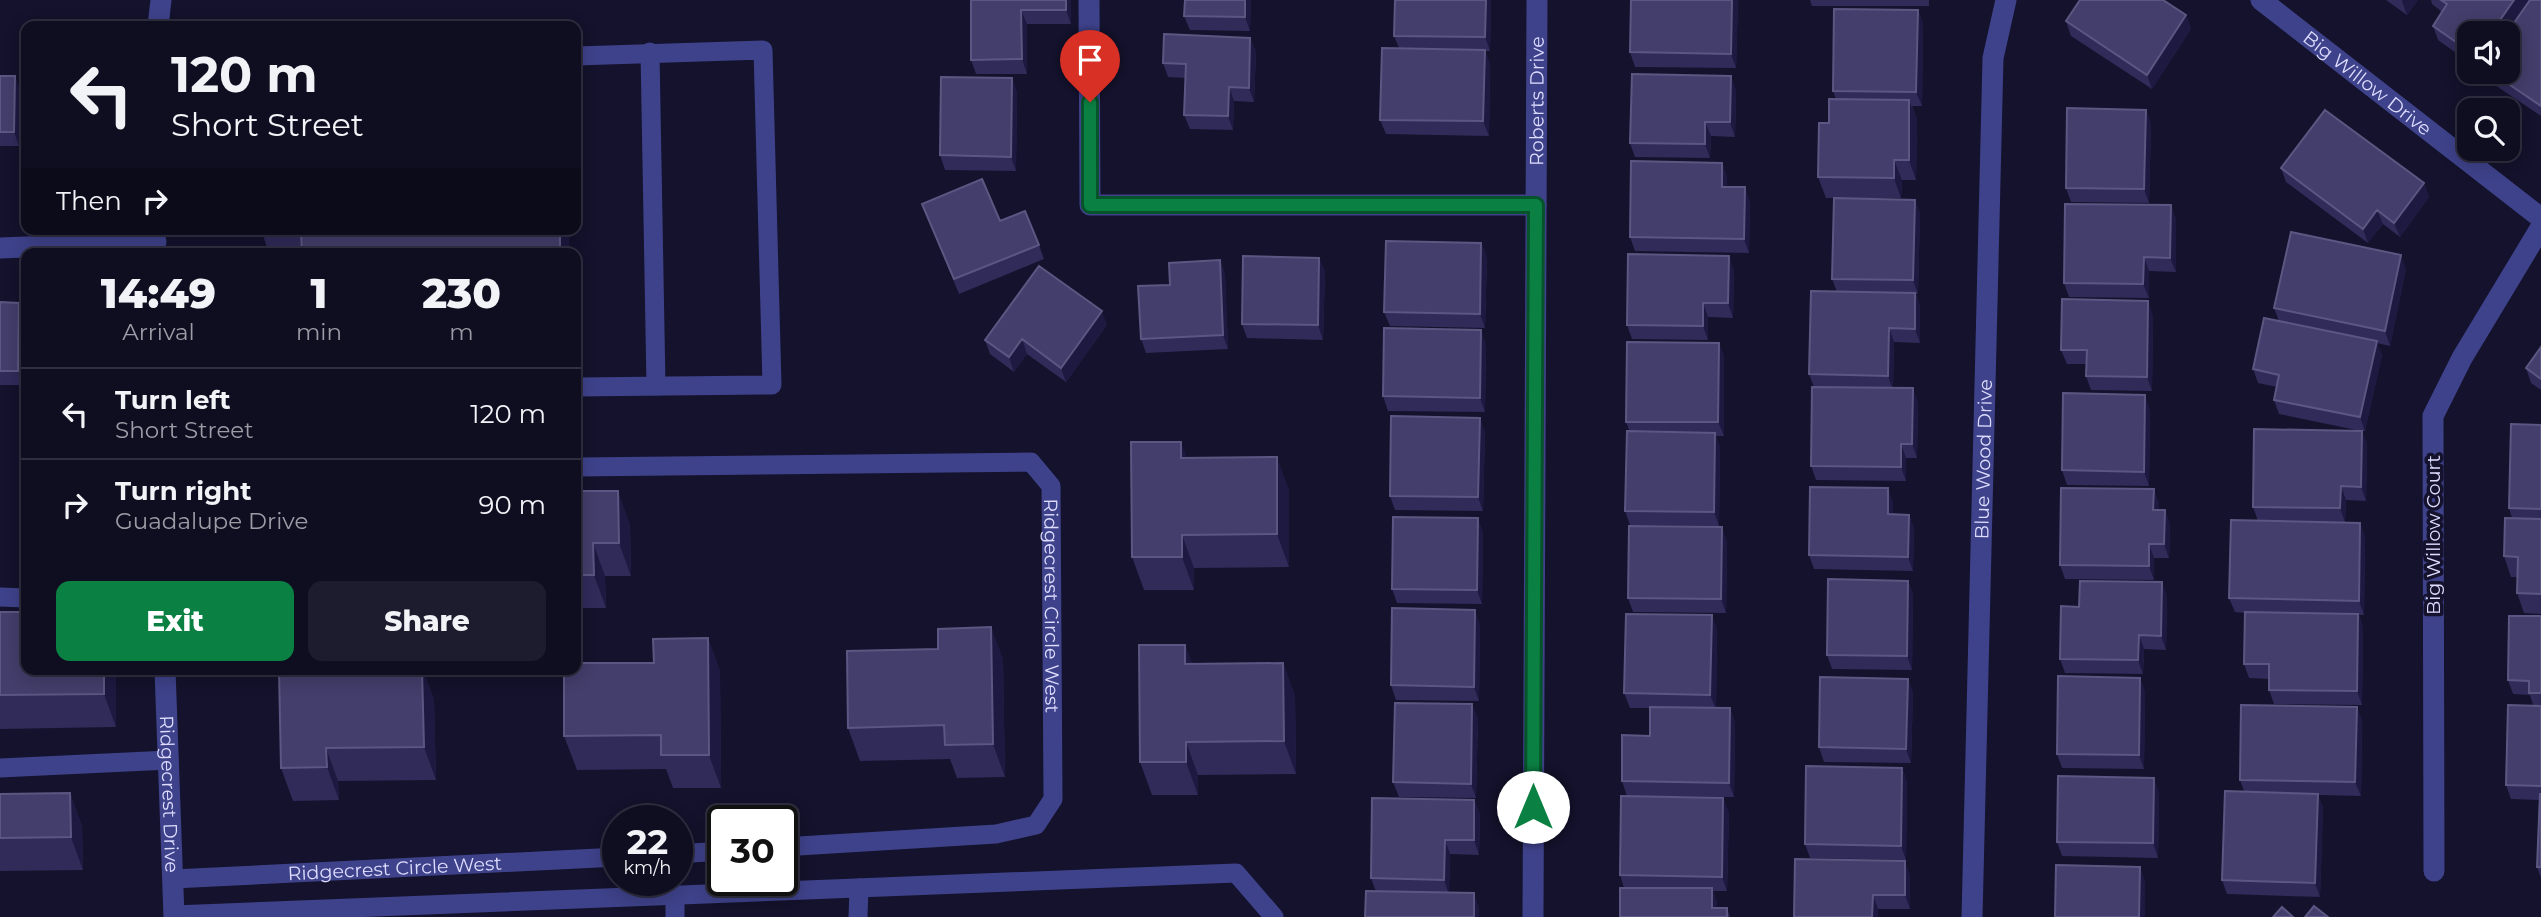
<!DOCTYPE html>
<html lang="en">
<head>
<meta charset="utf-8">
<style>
	body { margin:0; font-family:Montserrat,sans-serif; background:#1d1c2e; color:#f1f3f6; height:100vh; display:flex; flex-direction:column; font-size:26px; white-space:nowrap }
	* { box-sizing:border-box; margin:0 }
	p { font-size:23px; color:#9b9ca5 }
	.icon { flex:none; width:38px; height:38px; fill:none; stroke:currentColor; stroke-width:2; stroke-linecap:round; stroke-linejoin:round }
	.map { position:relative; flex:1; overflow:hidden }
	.sheet { position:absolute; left:21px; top:248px; width:560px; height:427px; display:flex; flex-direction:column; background:#0f0e21; border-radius:14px; box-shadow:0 4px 18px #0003,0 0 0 2px #2f2e3f }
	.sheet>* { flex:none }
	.banner { position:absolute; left:21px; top:21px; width:560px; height:214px; border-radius:14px; box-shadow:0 4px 18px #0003,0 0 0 2px #2f2e3f; background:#0f0e21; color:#f1f3f6; overflow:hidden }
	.controls { position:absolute; left:2457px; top:21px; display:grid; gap:14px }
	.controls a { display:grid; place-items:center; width:63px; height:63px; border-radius:14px; background:#0f0e21; box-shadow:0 4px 18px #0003,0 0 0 2px #2f2e3f; font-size:35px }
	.speed { position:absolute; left:602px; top:805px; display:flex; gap:14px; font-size:35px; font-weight:700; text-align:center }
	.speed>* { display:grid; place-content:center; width:91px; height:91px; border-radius:50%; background:#0f0e21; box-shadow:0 4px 18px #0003,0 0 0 2px #2f2e3f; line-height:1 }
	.speed small { font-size:18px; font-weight:400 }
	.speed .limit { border:4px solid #111; border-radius:10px; background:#fff; color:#111 }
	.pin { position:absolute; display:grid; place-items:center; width:60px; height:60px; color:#fff; margin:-72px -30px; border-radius:50% 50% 50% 0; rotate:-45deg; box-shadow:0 0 7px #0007 }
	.pin .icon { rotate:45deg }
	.me { position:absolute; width:77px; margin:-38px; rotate:0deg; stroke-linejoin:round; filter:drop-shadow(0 0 5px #0008) }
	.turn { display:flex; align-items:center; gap:24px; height:147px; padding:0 35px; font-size:32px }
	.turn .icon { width:91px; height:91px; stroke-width:2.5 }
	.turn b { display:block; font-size:49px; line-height:60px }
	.then { display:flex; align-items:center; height:66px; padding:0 35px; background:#0003; gap:14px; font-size:26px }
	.eta { display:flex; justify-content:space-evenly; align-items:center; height:119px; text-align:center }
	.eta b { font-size:42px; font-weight:800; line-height:49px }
	.action { display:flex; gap:14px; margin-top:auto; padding:14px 35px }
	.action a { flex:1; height:80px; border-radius:14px; background:#0b8043; color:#fff; font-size:28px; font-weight:800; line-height:80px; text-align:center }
	.action a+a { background:#1d1c2e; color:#f1f3f6 }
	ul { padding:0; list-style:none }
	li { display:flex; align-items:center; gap:21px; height:91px; padding:0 35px; border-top:2px solid #2f2e3f }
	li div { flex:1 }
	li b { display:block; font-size:26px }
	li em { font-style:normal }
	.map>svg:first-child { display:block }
</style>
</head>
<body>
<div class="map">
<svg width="2541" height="917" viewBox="0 0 2541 917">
	<rect width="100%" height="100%" fill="#14122c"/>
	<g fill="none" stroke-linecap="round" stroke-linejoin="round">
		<g stroke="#3e428a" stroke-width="19">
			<path d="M650,52l6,334"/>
			<path d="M576,56l187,-6 9,335 -196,2"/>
			<path id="s1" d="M576,467l455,-5 20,24 2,313 -17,26 -40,9 -214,13"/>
			<path d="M0,597l26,1"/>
			<path d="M0,768l169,-8"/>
			<path d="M677,854l46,-3"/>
			<path id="s2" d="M173,879l445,-22"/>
			<path d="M174,915l1062,-42 38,44"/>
			<path d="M675,917v-21"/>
			<path d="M858,917l1,-29"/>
		</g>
		<g stroke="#3e428a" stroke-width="21">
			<path d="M1089,0l1,205h446"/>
			<path id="s3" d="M2261,0l280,218"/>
			<path d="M158,26l3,-26"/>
			<path d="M0,248l156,-6"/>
			<path id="s4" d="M165,670l9,247"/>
			<path d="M2434,871l-1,-455 29,-58 79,-131"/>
			<path id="s5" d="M1533,917l4,-917"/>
			<path id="s6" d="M1972,917l21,-859 13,-58"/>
		</g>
	</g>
	<path fill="#302b59" d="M971,0h100v24h-44v50h-51l-5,-14z
		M1185,0h66l-1,31 -60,-1 -6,-14z
		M1395,0h96l-1,51h-5l5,13 -1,72 -103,-2 -6,-14 19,-72 -5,-12z
		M1738,0l-2,68 -101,-1 -5,-15z
		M1810,0h119v6h-117z
		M2386,0h32l-11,15z
		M2431,0h98l-60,33v29l-31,-22 -5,-14 9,-14 -10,-8z
		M2541,0v116l-52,-35 -4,-9h23z
		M1918,10l5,14 -1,82h-10l5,14 -1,60h-14l-1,18h-75l-8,-21 11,-54 7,-24 -3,-8z
		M2186,15l5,14 -39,60 -81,-53 -5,-15z
		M1250,38l6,14 -2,50 -20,-1 -1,29 -43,-1 -6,-14 2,-37 -18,-1 -5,-14z
		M0,76l20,14 -1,56h-19z
		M1012,78l5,15 -1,78 -71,-1 -5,-15z
		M1736,90l-1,47 -24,-1 -1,22 -75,-1 -5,-14z
		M2146,110l5,14 -2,79 -78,-1 -5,-14z
		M1722,163l5,14v10l23,14 -1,52 -114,-2 -5,-14z
		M2281,168l143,15 5,14 -29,40 -17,-13 -15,19 -82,-61z
		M1915,200l5,14 -2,80h-2l4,13v36l-26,-1 -1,46 25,14 -1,56h-11v23l-90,-1 -5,-14 3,-79 -5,-13 28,-82 -5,-13z
		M922,204l78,17 39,24 5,14 -85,35z
		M2171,205l5,15v52l-27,-1v27l-80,-1 -5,-14z
		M262,229h307v25h-300l-7,-22z
		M1481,243l6,14 -2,71 -95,-2 -6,-14z
		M1319,258l6,14 -2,68 -76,-2 -5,-14z
		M1220,260l5,15 3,74 -82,4 -5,-14 29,-54z
		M2406,269l-16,77 -13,-3 5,12 -17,76h-3l5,14 -1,56 -20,-1 -1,22 15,1 5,14 -1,78h-5l4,13 -1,77 -88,-1 -5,-14v-11l-20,-1 -5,-14 1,-51 -10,-1 -6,-14 29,-77 -5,-14 108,-76 -82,-17 -5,-14 3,-13 -19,-4 -5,-14 26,-48 -5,-13z
		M1734,270l-1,48 -25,-1v23l-76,-1 -5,-14z
		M0,302l19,1 5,14 -1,68h-23z
		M2153,315l-1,76 -61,-1 -5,-14v-12h-19l-6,-14z
		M1107,325l-41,57 -39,-28 -13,18 -24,-18 -5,-14z
		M1719,343l5,14v79h-8l4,11 -1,79 -89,-1 -5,-14 5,-79 -4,-10z
		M1486,344l-1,68 -97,-1 -5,-15z
		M2541,347v43l-10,-7 -5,-15z
		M2150,409l-1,77 -82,-1 -5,-15z
		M2541,425v189l-17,-1 -7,-20v-16h-6l-7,-21 8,-38 -3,-10z
		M1485,432l-2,79 -88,-1 -5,-14z
		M1187,458l102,32v77l-95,1v22h-50l-12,-33z
		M576,491l54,33 1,52h-26l1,32h-30z
		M1893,502v12l16,1 5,14 -1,42 -99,-2 -5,-14z
		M2159,503v7h6l5,14 -1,34h-15v22l-89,-1 -5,-14z
		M1483,532l-1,72 -85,-1 -5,-14z
		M1727,541l-1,72 -93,-1 -5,-14z
		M1908,581l5,14 -1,75 -80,-1 -5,-14z
		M2167,596l-1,54 -22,-1 -1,25 -78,-1 -5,-14 19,-52z
		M0,612l26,58h90v57l-116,2z
		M2541,616v262l-4,-11 2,-67 -28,-1 -5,-14 27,-80 -3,-10 -17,-1 -5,-14z
		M1480,624l-1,77 -83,-1 -5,-15z
		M991,627l12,33 2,117 -48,1 -7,-19 -90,2 -12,-33 90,-79z
		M1717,629l-1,79h14l5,15 -1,74 -107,-1 -5,-15 28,-45v-28h-20l-6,-15z
		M708,638l12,33 1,117h-48l-7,-19 -89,1 -13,-34 90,-73z
		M1185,645l7,19 91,-1 12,33 1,78 -98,1v20h-46l-12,-33z
		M279,670h144l11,30 2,80 -98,1 1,19 -46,1 -12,-33z
		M2140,678l5,14 -1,77 -82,-1 -5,-14z
		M1908,679l5,14 -2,70 -87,-1 -5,-15z
		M2357,707l5,14 -1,75 -43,-1 5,13 -3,89 -93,-3 -5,-14 22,-89 -4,-11z
		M1478,718l-2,80 -77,-1 -6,-15z
		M1902,768l5,14 -1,78 -96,-2 -5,-14z
		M2159,792l-1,66 -96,-2 -5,-14z
		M70,793l12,33 1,44 -83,1v-77z
		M1474,800l6,14 -1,41 -29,-1 -1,38 30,15 -103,-15 -5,-14z
		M1729,812l-2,79h-14l4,11v6h10l3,9h-110l4,-29 -4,-13z
		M1910,875v34h-32v8h-84z"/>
	<path fill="#1d1940" d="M1066,0h5v24l-5,-14z
		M1245,0h6l-1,31 -5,-14z
		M1486,0h5l-1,51 -5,-14z
		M1732,0h6l-2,68 -5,-14z
		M2402,0h16l-11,15 -5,-14z
		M2514,0h15l-23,33h-15z
		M1021,10l6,14v50l-5,-15z
		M1918,10l5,14 -1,82 -6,-14z
		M2186,15l5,14 -39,60 -5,-14z
		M1250,38l6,14 -2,50 -5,-14z
		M1485,50l5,14 -1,72 -6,-15z
		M15,76l5,14 -1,56 -5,-14z
		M1731,76l5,14 -1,47 -5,-15z
		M1012,78l5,15 -1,78 -5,-14z
		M1229,87l5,14 -1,29 -5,-14z
		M1909,100l8,20 -1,60 -7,-20z
		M2146,110l5,14 -2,79 -5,-14z
		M1705,122l6,14 -1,22 -5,-14z
		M1894,160l8,20 -1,18 -7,-20z
		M1722,163l5,14v24l-5,-14z
		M2424,183l5,14 -29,40 -6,-14z
		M1745,187l5,14 -1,52 -5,-14z
		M1915,200l5,14 -2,80 -5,-14z
		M2171,205l5,15v52l-6,-14z
		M2377,210l6,14 -15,19 -5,-14z
		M560,229h9v25h-9z
		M1481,243l6,14 -2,71 -5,-14z
		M2401,255l5,14 -16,77 -5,-15z
		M1729,256l5,14 -1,48 -5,-15z
		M2144,257l5,14v27l-6,-14z
		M1319,258l6,14 -2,68 -5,-15z
		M1220,260l5,15 3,74 -5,-14z
		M1915,293l5,14v36l-5,-14z
		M2148,301l5,14 -1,76 -5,-14z
		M19,303l5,14 -1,68 -5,-14z
		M1703,303l5,14v23l-5,-14z
		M1102,311l5,14 -41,57 -5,-14z
		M1889,328l5,14 -1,48 -5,-14z
		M1481,330l5,14 -1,68 -5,-14z
		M1022,339l5,15 -13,18 -5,-15z
		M2377,341l5,14 -17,76 -5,-14z
		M1719,343l5,14v79l-6,-14z
		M1913,388l5,14 -1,56 -5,-14z
		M2145,395l5,14 -1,77 -5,-14z
		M1480,418l5,14 -2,79 -5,-14z
		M2362,431l5,14 -1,56 -5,-14z
		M1715,433l5,14 -1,79 -5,-14z
		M1181,442l12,33 -12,-17z
		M1901,444l5,14v23l-5,-14z
		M1277,457l12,33v77l-12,-33z
		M2341,486l5,14 -1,22 -5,-14z
		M1888,488l5,14v26l-5,-14z
		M2154,489l5,14v21l-6,-14z
		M618,491l12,33 1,52 -12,-33z
		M2165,510l5,14 -1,34 -5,-14z
		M1909,515l5,14 -1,42 -5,-14z
		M1478,518l5,14 -1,72 -5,-14z
		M2360,523l5,14 -1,78 -5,-14z
		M1722,527l5,14 -1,72 -5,-14z
		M1182,535l12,33v22l-12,-33z
		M593,543l12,33 1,32 -12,-33z
		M2149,544l5,14v22l-5,-14z
		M1908,581l5,14 -1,75 -5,-14z
		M2162,582l5,14 -1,54 -5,-14z
		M1475,610l5,14 -1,77 -5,-14z
		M2358,614l5,14 -1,77 -5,-14z
		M1712,615l5,14 -1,80 -6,-14z
		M991,627l12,33 2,117 -12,-33z
		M2139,635l5,14 -1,25 -5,-14z
		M708,638l12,33 1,117 -12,-33z
		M1185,645l12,33 -12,-14z
		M1283,663l12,33 1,78 -12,-33z
		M104,670h12v57l-12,-33z
		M422,670h1l11,30 2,80 -12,-33z
		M2140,678l5,14 -1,77 -5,-14z
		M1908,679l5,14 -2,70 -5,-14z
		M1472,704l6,14 -2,80 -5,-14z
		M2357,707l5,14 -1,75 -6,-14z
		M1730,708l5,15 -1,74 -5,-14z
		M1186,742l12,33v20l-12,-33z
		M326,748l12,33 1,19 -12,-33z
		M1902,768l5,14 -1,78 -5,-14z
		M2154,778l5,14 -1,66 -5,-15z
		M70,793l12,33 1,44 -12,-33z
		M2318,794l5,14 -3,89 -5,-14z
		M1723,798l6,14 -2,79 -5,-14z
		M1474,800l6,14 -1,41 -5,-15z
		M1445,840l5,14 -1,40 -5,-14z
		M1905,861l5,14v34l-5,-14z
		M2140,867l5,14v36h-6z
		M1712,888l5,14v15l-5,-9z
		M1474,893l5,14v10h-5z
		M1873,895l5,14v8h-6z"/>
	<path fill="#433e6b" stroke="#5b5782" stroke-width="2" d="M971,0h95v10h-45l1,49 -51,1z
		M1185,0h60v17l-61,-1z
		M1395,0h91l-1,37 -91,-1z
		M1631,0h101l-1,54 -101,-2z
		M2080,0h83l23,15 -39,60 -81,-54z
		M2441,0h73l-23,33h-22v18l-36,-25 14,-22z
		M2530,0h11v106l-50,-34h17v-39h-1z
		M1834,9l84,1 -2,82 -83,-1z
		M1164,34l86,4 -1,50 -20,-1 -1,29 -44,-1 2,-51 -23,-1z
		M1382,48l103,2 -2,71 -103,-1z
		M1632,74l99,2 -1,46h-25v22l-75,-1z
		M0,76h15l-1,56h-14z
		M941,77l71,1 -1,79 -71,-2z
		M1829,99l80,1v60h-15v18l-76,-1 1,-54h10z
		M2067,108l79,2 -2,79 -78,-1z
		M2325,110l99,73 -30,40 -17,-13 -14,19 -82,-61z
		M1631,161l91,2v24h23l-1,52 -114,-2z
		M982,179l18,42 25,-10 14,34 -85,34 -32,-75z
		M1834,198l81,2 -2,80 -81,-1z
		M2065,204l106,1 -1,53 -26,-1 -1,27 -79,-1z
		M262,229h298v25h-258l-1,-22h-39z
		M2291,232l110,23 -16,76 -111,-23z
		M1386,241l95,2 -1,71 -96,-2z
		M1628,254l101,2 -1,47h-25v23l-76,-1z
		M1243,256l76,2 -1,67 -76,-1z
		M1220,260l3,75 -82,4 -3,-53 32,-1 -1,-22z
		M1039,266l63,45 -41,57 -39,-29 -13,18 -24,-17z
		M1811,291l104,2v36l-26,-1 -1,48 -79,-2z
		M2062,299l86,2 -1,76 -61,-1 1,-26h-26z
		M0,302l19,1 -1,68h-18z
		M2264,318l113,23 -17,76 -86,-17 5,-25 -26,-6z
		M1384,328l97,2 -1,68 -97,-2z
		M1627,342l92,1 -1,79h-92z
		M2541,347v32l-15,-11z
		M1812,387l101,1 -1,56h-11v23l-90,-1z
		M2063,393l82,2 -1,77 -82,-2z
		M1391,416l89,2 -2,79 -88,-1z
		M2511,424l30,1v84l-32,-1z
		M2254,429l108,2 -1,56 -20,-1 -1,22 -87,-1z
		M25,431h1v55l-2,-1z
		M1627,431l88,2 -1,79 -89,-1z
		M1131,442h50v16l96,-1v77l-95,1v22h-50z
		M1810,487l78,1v26l21,1 -1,42 -99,-2z
		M2061,488l93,1 -1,21h12l-1,34h-15v22l-89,-1z
		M576,491h42l1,52h-26l1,32h-18z
		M1393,517l85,1 -1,72 -85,-1z
		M2505,518l36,1v75l-24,-1 1,-36 -14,-1z
		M2231,520l129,3 -1,78 -130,-3z
		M1629,526l93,1 -1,72 -93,-1z
		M1828,579l80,2 -1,75 -80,-1z
		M2080,581l82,1 -1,54 -22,-1 -1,25 -78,-1 1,-53 18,1z
		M1392,608l83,2 -1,77 -83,-2z
		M0,612h26v58h78v24l-104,1z
		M2245,612l113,2 -1,77 -88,-1v-26h-25z
		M1626,614l86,1 -2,80 -86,-2z
		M2509,616h32v77h-12v-12l-21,-1z
		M991,627l2,117 -48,1 -1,-20 -96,3 -1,-77 91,-2v-20z
		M708,638l1,117h-48v-20l-97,1v-66h12v-7h78l-1,-24z
		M1139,645h46v19l98,-1 1,78 -98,1v20h-46z
		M279,670h143l2,77 -98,1 1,19 -46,1z
		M2058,676l82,2 -1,77 -82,-1z
		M1820,677l88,2 -2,70 -87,-2z
		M1395,703l77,1 -1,80 -78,-2z
		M2241,705l116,2 -2,75 -115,-2z
		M2508,705l33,1v80l-35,-1z
		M1650,707l80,1 -1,75 -107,-2v-46l28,1z
		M1806,766l96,2 -1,78 -96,-2z
		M2058,776l96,2 -1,65 -96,-1z
		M2225,791l93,3 -3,89 -93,-3z
		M70,793l1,44 -71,1v-44z
		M2540,794h1v73h-4z
		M1621,796l102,2 -1,79 -102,-2z
		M1372,798l102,2v40h-29l-1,40 -73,-2z
		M1795,859l110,2v34h-32l-1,22h-78z
		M2056,865l84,2 -1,50h-84z
		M1620,888h92v20h15v9h-107z
		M1366,891l108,2v24h-109z
		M2314,906l14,11h-23z
		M2282,907l11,10h-20z"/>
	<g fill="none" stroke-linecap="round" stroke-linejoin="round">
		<defs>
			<path id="route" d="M1090,102v103h446l-3,602"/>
		</defs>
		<use href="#route" stroke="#07532c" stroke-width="18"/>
		<use href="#route" stroke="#0b8043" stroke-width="12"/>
	</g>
	<g text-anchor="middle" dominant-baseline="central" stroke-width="7" stroke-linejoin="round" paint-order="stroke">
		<g font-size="19" fill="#deddff" stroke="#14122c">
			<text stroke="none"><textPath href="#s3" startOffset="135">Big Willow Drive</textPath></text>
			<text stroke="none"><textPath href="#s5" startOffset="816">Roberts Drive</textPath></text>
			<text stroke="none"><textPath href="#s6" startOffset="458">Blue Wood Drive</textPath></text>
			<text transform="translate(2433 535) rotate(-90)">Big Willow Court</text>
			<text stroke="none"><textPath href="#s1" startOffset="606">Ridgecrest Circle West</textPath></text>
			<text stroke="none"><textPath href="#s4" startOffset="124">Ridgecrest Drive</textPath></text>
			<text stroke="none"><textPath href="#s2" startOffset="222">Ridgecrest Circle West</textPath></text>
		</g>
	</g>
</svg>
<div class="controls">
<a><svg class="icon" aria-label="sound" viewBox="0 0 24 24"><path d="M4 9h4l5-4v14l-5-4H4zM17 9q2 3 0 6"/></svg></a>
<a><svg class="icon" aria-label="search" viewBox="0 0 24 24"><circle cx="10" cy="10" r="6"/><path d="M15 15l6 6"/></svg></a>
</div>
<div class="speed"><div>22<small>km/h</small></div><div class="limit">30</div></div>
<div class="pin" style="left:1090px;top:102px;background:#d93025"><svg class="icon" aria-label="arrive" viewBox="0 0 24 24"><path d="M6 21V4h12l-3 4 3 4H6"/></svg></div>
<svg class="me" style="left:1533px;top:807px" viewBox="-20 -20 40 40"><circle r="19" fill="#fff"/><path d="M0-13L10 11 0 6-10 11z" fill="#0b8043"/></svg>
<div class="banner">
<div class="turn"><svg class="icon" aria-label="left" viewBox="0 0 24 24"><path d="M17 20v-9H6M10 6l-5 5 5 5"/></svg><div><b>120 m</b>Short Street</div></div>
<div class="then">Then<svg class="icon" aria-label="right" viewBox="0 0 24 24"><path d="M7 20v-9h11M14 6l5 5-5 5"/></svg></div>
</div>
<section class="sheet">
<div class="eta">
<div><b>14:49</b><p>Arrival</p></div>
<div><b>1</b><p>min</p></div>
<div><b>230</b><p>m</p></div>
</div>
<ul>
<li><svg class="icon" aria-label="left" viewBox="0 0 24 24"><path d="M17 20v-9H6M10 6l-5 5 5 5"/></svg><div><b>Turn left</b><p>Short Street</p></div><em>120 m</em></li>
<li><svg class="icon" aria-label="right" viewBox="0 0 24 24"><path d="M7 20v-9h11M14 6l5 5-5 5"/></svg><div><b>Turn right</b><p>Guadalupe Drive</p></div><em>90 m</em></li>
</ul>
<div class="action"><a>Exit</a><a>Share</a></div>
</section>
</div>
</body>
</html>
